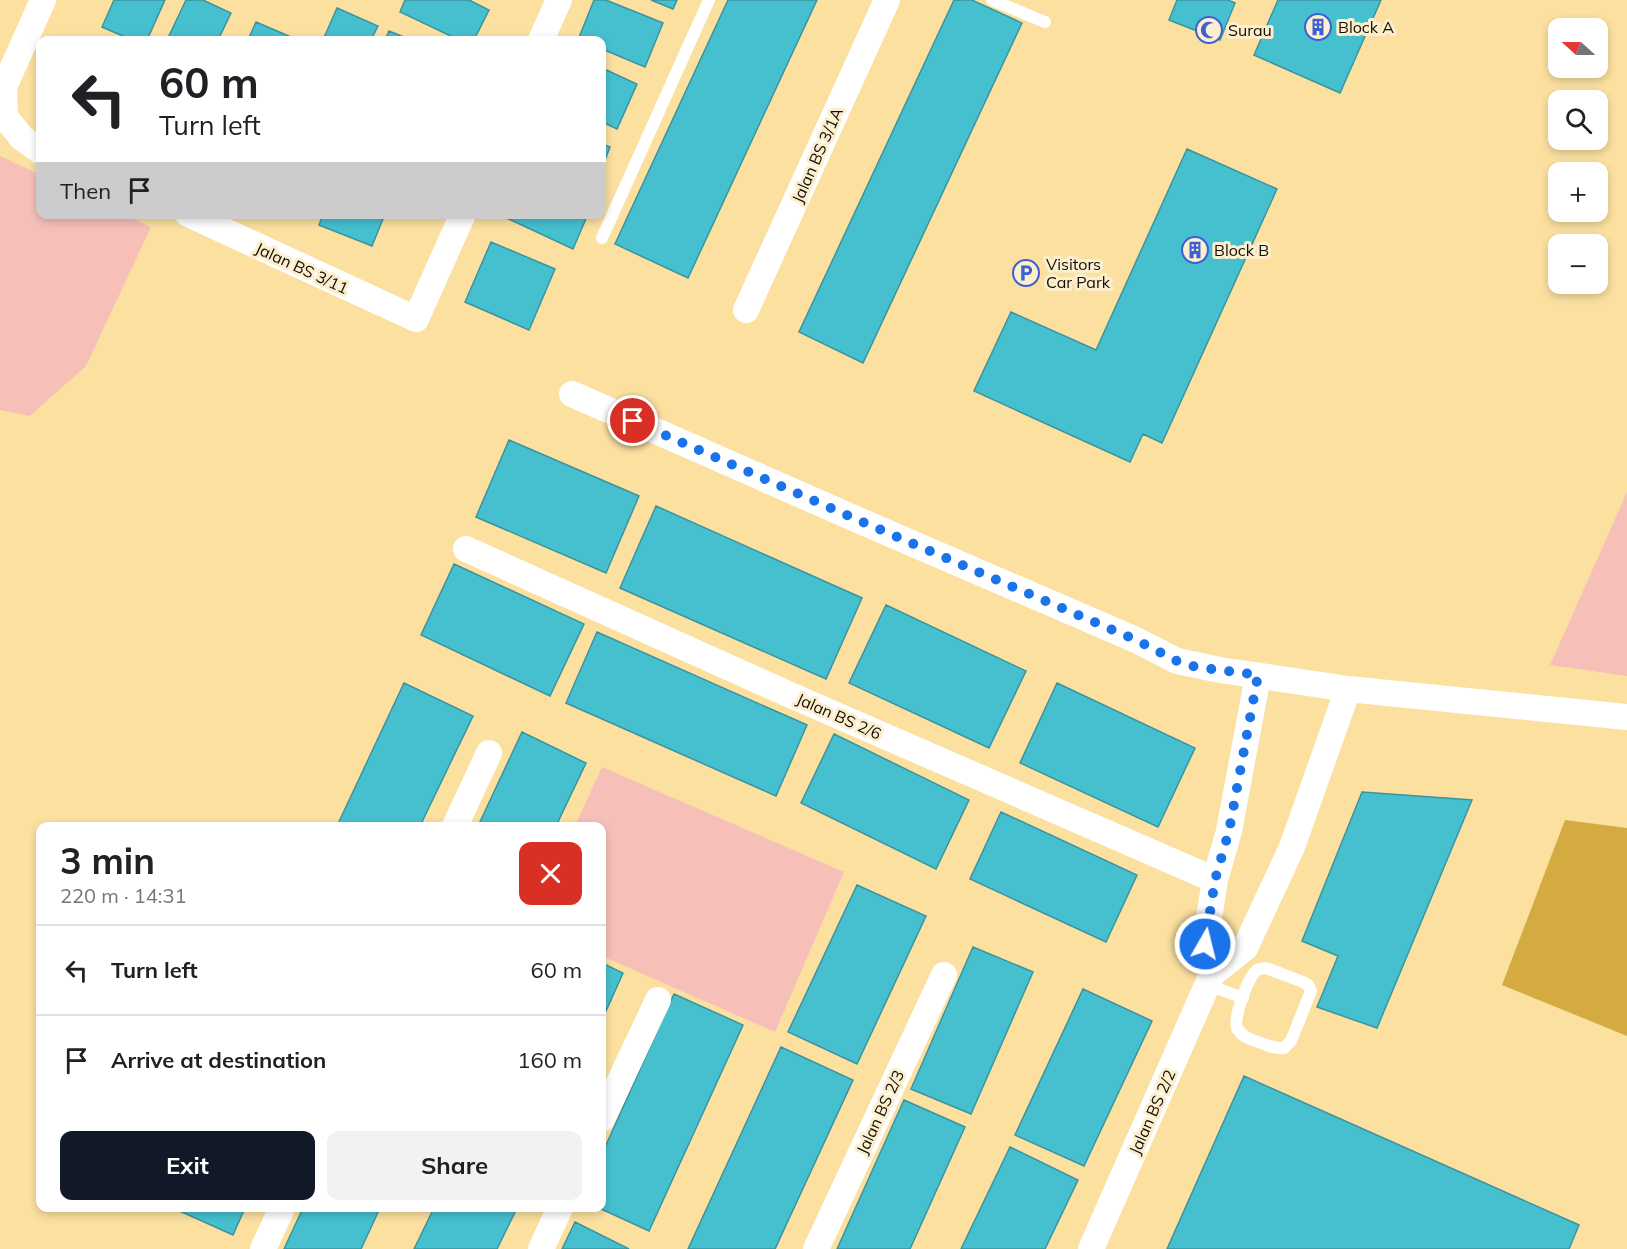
<!DOCTYPE html>
<html lang="en">
<head>
<meta charset="utf-8">
<style>
	body { margin:0; font-family:Mulish,sans-serif; background:#f2f2f2; color:#202124; height:100vh; display:flex; flex-direction:column; font-size:22px; white-space:nowrap }
	* { box-sizing:border-box; margin:0 }
	p { font-size:20px; color:#757577 }
	.icon { flex:none; width:33px; height:33px; fill:none; stroke:currentColor; stroke-width:2; stroke-linecap:round; stroke-linejoin:round }
	.map { position:relative; flex:1; overflow:hidden }
	.panel { position:absolute; left:36px; top:822px; width:570px; height:390px; display:flex; flex-direction:column; background:#fff; border-radius:12px; box-shadow:0 3px 9px #0003 }
	.panel>* { flex:none }
	.banner { position:absolute; left:36px; top:36px; width:570px; height:183px; border-radius:12px; box-shadow:0 3px 9px #0003; background:#fff; color:#202124; overflow:hidden }
	.needle { width:39px; rotate:291deg }
	.fabs { position:absolute; left:1548px; top:18px; display:grid; gap:12px }
	.fabs a { display:grid; place-items:center; width:60px; height:60px; border-radius:12px; background:#fff; box-shadow:0 3px 9px #0003; font-size:30px }
	.pin { position:absolute; display:grid; place-items:center; width:51px; height:51px; color:#fff; margin:-26px; border:3px solid #fff; border-radius:50%; box-shadow:0 2px 6px #0007 }
	.me { position:absolute; width:66px; margin:-33px; rotate:8deg; stroke-linejoin:round; filter:drop-shadow(0 0 4px #0008) }
	.turn { display:flex; align-items:center; gap:21px; height:126px; padding:0 24px; font-size:27px }
	.turn .icon { width:78px; height:78px; stroke-width:2.5 }
	.turn b { display:block; font-size:42px; line-height:51px }
	.then { display:flex; align-items:center; height:57px; padding:0 24px; background:#0003; gap:12px; font-size:22px }
	.round { display:grid; place-items:center; flex:none; width:63px; height:63px; border-radius:12px; background:#f2f2f2 }
	.head { display:flex; align-items:center; justify-content:space-between; height:102px; padding:0 24px }
	h1 { font-size:36px; font-weight:700; line-height:45px }
	.cta { display:flex; gap:12px; margin-top:auto; padding:12px 24px }
	.cta a { flex:1; height:69px; border-radius:12px; background:#111827; color:#fff; font-size:24px; font-weight:700; line-height:69px; text-align:center }
	.cta a+a { background:#f2f2f2; color:#202124 }
	ul { padding:0; list-style:none }
	li { display:flex; align-items:center; gap:18px; height:90px; padding:0 24px; border-top:2px solid #e0e0e0 }
	li div { flex:1 }
	li b { display:block; font-size:22px }
	li em { font-style:normal }
	.map>svg:first-child { display:block }
</style>
</head>
<body>
<div class="map">
<svg width="1627" height="1249" viewBox="0 0 1627 1249">
	<rect width="100%" height="100%" fill="#fbe0a0"/>
	<path fill="#f6c0b9" d="M0,156l40,19v39l85,1 26,12 -65,139 -56,50 -30,-6z
		M1627,492v184l-77,-11z
		M602,767l242,105 -69,160 -173,-76v-130h-27z"/>
	<path fill="#d4ab40" d="M1565,820l62,8v208l-125,-51z"/>
	<path fill="#46c0cf" stroke="#3a94a0" stroke-width="1.5" d="M114,0h51l-18,40h-15l-30,-13z
		M186,0h17l28,13 -13,27h-51z
		M405,0h64l20,10 -15,30h-15l-59,-28z
		M594,0h12l57,23 -18,44 -43,-18v-9h-24z
		M651,0h26l-4,9z
		M728,0h89l-129,278 -73,-34z
		M954,0h18l50,23 -159,340 -64,-31z
		M1177,0h51l7,3 -15,37 -51,-20z
		M1278,0h103l-41,93 -86,-38z
		M337,8l41,18 -7,14h-48z
		M256,22l42,18h-50z
		M389,31l22,9h-26z
		M602,68l35,16 -20,45 -15,-7z
		M602,144l8,3 -8,21z
		M1187,149l90,40 -115,254 -19,-9 -13,28 -156,-71 37,-79 85,38z
		M323,214h62l-13,32 -53,-21z
		M498,214h90l-15,35z
		M491,242l64,27 -26,61 -64,-28z
		M509,440l130,56 -33,77 -130,-56z
		M656,506l206,92 -36,81 -206,-91z
		M454,564l130,60 -34,72 -129,-61z
		M886,605l140,66 -37,77 -140,-65z
		M597,632l210,93 -31,71 -210,-93z
		M404,683l69,33 -53,110h-83z
		M1057,683l138,65 -37,79 -138,-64z
		M522,732l64,31 -30,63h-78z
		M834,734l135,66 -33,69 -135,-66z
		M1362,792l110,8 -95,228 -60,-21 21,-51 -36,-15z
		M1001,812l136,63 -31,67 -136,-63z
		M857,885l69,31 -69,148 -69,-32z
		M973,947l60,25 -62,142 -60,-25z
		M602,963l21,10 -21,47z
		M1083,989l69,32 -68,145 -69,-31z
		M674,994l69,31 -94,206 -50,-23h3v-54z
		M781,1047l72,33 -78,169h-87z
		M1244,1076l335,149 -10,24h-402z
		M904,1100l61,27 -55,122h-73z
		M1010,1147l68,33 -33,69h-84z
		M173,1208h72l-12,27z
		M303,1208h77l-19,41h-77z
		M434,1208h83l-20,41h-83z
		M575,1222l54,27h-67z"/>
	<g fill="none" stroke-linecap="round" stroke-linejoin="round">
		<path stroke="#fff" stroke-width="12" d="M992,0l53,22
			M602,238l107,-238
			M1266,968l37,14 5,3 3,6 -20,50 -7,7c-8,1 -15,-2 -23,-5 -9,-3 -19,-6 -24,-15 -4,-10 11,-51 20,-58 3,-2 5,-1 9,-2z
			M1208,985l35,13"/>
		<path stroke="#fff" stroke-width="26" d="M541,40l18,-40
			M40,151l-18,-13 -17,-21 -1,-30 39,-87
			M188,214l228,105 47,-105
			M746,310l141,-310
			M572,394l286,126 278,120 41,21 43,9 128,19 279,28
			M466,549l322,145 427,186
			M455,826l34,-73
			M1212,974l33,-26 47,-101 56,-158
			M1212,974l-7,-31 10,-63 14,-49 29,-155
			M602,1119l56,-119
			M263,1249l19,-41
			M541,1249l19,-41
			M816,1249l128,-274
			M1091,1249l121,-275"/>
	</g>
	<g fill="none" stroke-linecap="round" stroke-linejoin="round">
		<path stroke="#1a73e8" stroke-width="10" stroke-dasharray="0 18" d="M633,421l225,99 278,120 41,21 19,6 62,8 -29,156 -14,49 -10,64"/>
	</g>
	<defs>
		<symbol id="building-ring" viewBox="-11 -11 22 22"><circle r="9.5" fill="#fcefd0" stroke="#3d60d2" stroke-width="1.5"/><path d="M-4-6H4V6H1V3H-1V6H-4ZM-2.5-4.3h1.7v1.8h-1.7ZM.8-4.3h1.7v1.8H.8ZM-2.5-1h1.7V.8h-1.7ZM.8-1h1.7V.8H.8Z" fill="#3d60d2"/></symbol>
		<symbol id="mosque-ring" viewBox="-11 -11 22 22"><circle r="9.5" fill="#fcefd0" stroke="#3d60d2" stroke-width="1.5"/><path d="M3.5-4.9A6 6 0 1 0 3.5 4.9A5 5 0 1 1 3.5-4.9Z" fill="#3d60d2"/></symbol>
		<symbol id="parking-ring" viewBox="-11 -11 22 22"><circle r="9.5" fill="#fcefd0" stroke="#3d60d2" stroke-width="1.5"/><path d="M-3.5-5.5H1a3.5 3.5 0 0 1 0 7H-1V5.5H-3.5ZM-1-3.4V-.6H.8a1.4 1.4 0 0 0 0-2.8Z" fill="#3d60d2"/></symbol>
	</defs>
	<g fill-rule="evenodd">
		<use href="#building-ring" x="1303" y="12" width="30" height="30"/>
		<use href="#mosque-ring" x="1194" y="15" width="30" height="30"/>
		<use href="#building-ring" x="1180" y="235" width="30" height="30"/>
		<use href="#parking-ring" x="1011" y="258" width="30" height="30"/>
	</g>
	<g text-anchor="middle" dominant-baseline="central" stroke-width="6" stroke-linejoin="round" paint-order="stroke">
		<g font-size="16" fill="#160d00" stroke="#fcefd0" text-anchor="start">
			<text x="1338" y="27">Block A</text>
			<text x="1228" y="30">Surau</text>
			<text x="1214" y="250">Block B</text>
			<text x="1046" y="264">Visitors<tspan x="1046" dy="18">Car Park</tspan></text>
		</g>
		<g font-size="16" fill="#160d00" stroke="#fcefd0">
			<text transform="translate(817 155) rotate(-66)">Jalan BS 3/1A</text>
			<text transform="translate(302 268) rotate(25)">Jalan BS 3/11</text>
			<text transform="translate(839 716) rotate(24)">Jalan BS 2/6</text>
			<text transform="translate(880 1112) rotate(-65)">Jalan BS 2/3</text>
			<text transform="translate(1152 1112) rotate(-66)">Jalan BS 2/2</text>
		</g>
	</g>
</svg>
<div class="fabs">
<a><svg class="needle" viewBox="-14 -14 28 28"><path d="M0-13l5 13h-10z" fill="#e53935"/><path d="M0 13l5-13h-10z" fill="#757577"/></svg></a>
<a><svg class="icon" aria-label="search" viewBox="0 0 24 24"><circle cx="10" cy="10" r="6"/><path d="M15 15l6 6"/></svg></a>
<a>+</a>
<a>−</a>
</div>
<div class="pin" style="left:633px;top:421px;background:#d93025"><svg class="icon" aria-label="arrive" viewBox="0 0 24 24"><path d="M6 21V4h12l-3 4 3 4H6"/></svg></div>
<svg class="me" style="left:1205px;top:944px" viewBox="-20 -20 40 40"><circle r="17" fill="#1a73e8" stroke="#fff" stroke-width="3"/><path d="M0-11L8 9 0 5-8 9z" fill="#fff"/></svg>
<div class="banner">
<div class="turn"><svg class="icon" aria-label="left" viewBox="0 0 24 24"><path d="M17 20v-9H6M10 6l-5 5 5 5"/></svg><div><b>60 m</b>Turn left</div></div>
<div class="then">Then<svg class="icon" aria-label="arrive" viewBox="0 0 24 24"><path d="M6 21V4h12l-3 4 3 4H6"/></svg></div>
</div>
<section class="panel">
<div class="head"><div><h1>3 min</h1><p>220 m · 14:31</p></div><a class="round" style="background:#d93025;color:#fff"><svg class="icon" aria-label="close" viewBox="0 0 24 24"><path d="M6 6l12 12M18 6L6 18"/></svg></a></div>
<ul>
<li><svg class="icon" aria-label="left" viewBox="0 0 24 24"><path d="M17 20v-9H6M10 6l-5 5 5 5"/></svg><div><b>Turn left</b></div><em>60 m</em></li>
<li><svg class="icon" aria-label="arrive" viewBox="0 0 24 24"><path d="M6 21V4h12l-3 4 3 4H6"/></svg><div><b>Arrive at destination</b></div><em>160 m</em></li>
</ul>
<div class="cta"><a>Exit</a><a>Share</a></div>
</section>
</div>
</body>
</html>
